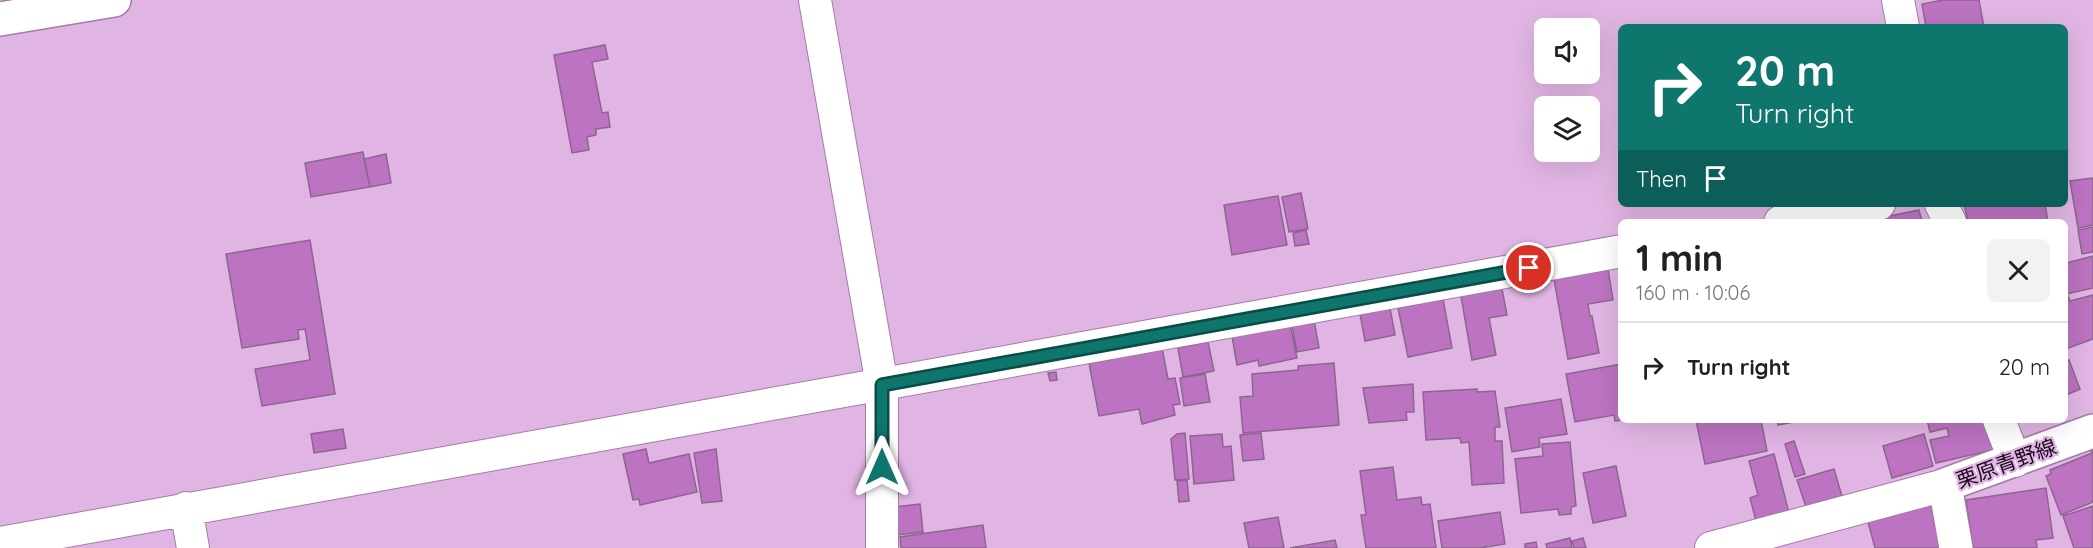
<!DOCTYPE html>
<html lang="en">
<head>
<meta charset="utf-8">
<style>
	body { margin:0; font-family:Quicksand,"Noto Sans JP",sans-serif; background:#f2f2f2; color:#202124; height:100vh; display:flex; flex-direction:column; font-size:22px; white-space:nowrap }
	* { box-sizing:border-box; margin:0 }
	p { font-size:20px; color:#757577 }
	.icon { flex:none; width:33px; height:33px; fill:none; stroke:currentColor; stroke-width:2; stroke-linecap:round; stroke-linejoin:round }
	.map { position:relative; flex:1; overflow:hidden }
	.details { position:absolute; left:1618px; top:219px; width:450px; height:204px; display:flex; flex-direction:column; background:#fff; border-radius:9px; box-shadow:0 6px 24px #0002 }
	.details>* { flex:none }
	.banner { position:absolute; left:1618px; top:24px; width:450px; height:183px; border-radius:9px; box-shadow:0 6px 24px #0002; background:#0f766e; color:#fff; overflow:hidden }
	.tools { position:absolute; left:1534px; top:18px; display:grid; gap:12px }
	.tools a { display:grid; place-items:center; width:66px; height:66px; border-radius:9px; background:#fff; box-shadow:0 6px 24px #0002; font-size:30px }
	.pin { position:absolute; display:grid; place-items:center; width:51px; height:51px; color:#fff; margin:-26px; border:3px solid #fff; border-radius:50%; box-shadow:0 2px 6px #0007 }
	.me { position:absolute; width:66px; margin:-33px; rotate:0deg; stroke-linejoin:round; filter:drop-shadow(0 0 4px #0008) }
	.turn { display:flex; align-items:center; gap:21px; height:126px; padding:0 18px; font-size:27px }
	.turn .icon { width:78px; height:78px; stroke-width:2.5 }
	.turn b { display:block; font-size:42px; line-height:51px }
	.then { display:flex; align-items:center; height:57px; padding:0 18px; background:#0003; gap:12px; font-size:22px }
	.round { display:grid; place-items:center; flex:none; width:63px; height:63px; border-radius:9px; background:#f2f2f2 }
	.summary { display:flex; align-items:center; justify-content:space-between; height:102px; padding:0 18px }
	h1 { font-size:36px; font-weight:800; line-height:45px }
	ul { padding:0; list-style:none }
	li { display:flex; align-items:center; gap:18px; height:90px; padding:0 18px; border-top:2px solid #e0e0e0 }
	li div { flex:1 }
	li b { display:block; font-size:22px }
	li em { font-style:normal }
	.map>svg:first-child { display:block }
</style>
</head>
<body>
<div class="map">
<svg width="2093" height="548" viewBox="0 0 2093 548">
	<rect width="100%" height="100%" fill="#e1b5e3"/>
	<path fill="#bc73c1" stroke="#8d6590" stroke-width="1.5" d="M1943,0h36l5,27h-58l-4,-23z
		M605,45l3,14 -16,3 10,51 6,-1 2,15 -14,2v6l-9,2 2,13 -17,3 -18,-98z
		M363,152l7,35 -59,10 -6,-34z
		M386,154l5,29 -21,4 -6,-28z
		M2093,178v47l-15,3 -8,-47z
		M1301,193l7,36 -19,3 -7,-35z
		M1278,196l9,49 -55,10 -8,-50z
		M1964,204h81l3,18h-80z
		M1919,210l3,12h-44l7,-1 -1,-4z
		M2093,227v25l-11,2 -4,-24z
		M1306,230l3,14 -14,2 -2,-13z
		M310,240l25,154 -73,12 -7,-37 55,-9 -5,-31 -7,1 1,9 -57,9 -16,-94z
		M2093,256v32l-27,6v-31z
		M1608,269l5,31 -25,4 2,12h2l7,37 -31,6 -14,-80z
		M1502,289l5,26 -18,3 7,37 -24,5 -11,-64z
		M2093,295v44l-27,10v-52l2,-1 2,5z
		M1443,299l9,49 -44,9 -10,-49z
		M1390,308l5,27 -30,6 -5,-27z
		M1314,320l5,28 -22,4 -5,-27z
		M1290,325l7,33 -38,8 -1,-6 -21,5 -5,-29z
		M1208,342l6,29 -31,6 -5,-29z
		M1162,348l6,31 7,-1 5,26 -7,1 2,10 -33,9 -3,-15 -40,7 -10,-53z
		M2069,360l11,29 -14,6v-33z
		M1334,363l5,62 -96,8 -3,-36 13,-1 -1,-22 46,-4v-4z
		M1622,364v56l-7,1 -1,-6 -39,7 -9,-48z
		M1056,372l1,8 -7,1 -2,-8z
		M1205,374l5,28 -26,4 -4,-28z
		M1413,384l1,28h-8l1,8 -38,3 -6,-35z
		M1477,389v3l18,-1 5,36h-5v14h7l2,42 -32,2 -3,-43 -8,1 -1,-5 -34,2 -3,-48z
		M1561,399l6,35 -28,4 1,9 -28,5 -7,-44z
		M1696,420h65l6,31 -62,13z
		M1777,420h28l-27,5z
		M1927,420h63l7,29 -61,14 -6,-23 19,-4 -2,-8 -17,4z
		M343,429l3,19 -32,5 -3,-19z
		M1185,433l4,46 -14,1 -4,-41 6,-5z
		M1261,433l3,26 -21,2 -3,-26z
		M1222,434l1,13 8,-1 3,34 -40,4 -4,-48z
		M1924,434l9,32 -41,12 -9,-32z
		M1794,441l11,33 -10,3 -10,-33z
		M1570,442l6,64 -5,1v7l-12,1 -1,-6 -37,4 -6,-54 28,-3 -1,-12z
		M2093,448v54l-32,13 -15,-39 5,-2 -1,-4 42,-17 -2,-4z
		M646,449l3,14 40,-9 8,38 -57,13 -1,-6 -6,1 -10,-46z
		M716,449l6,52 -20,2 -8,-50z
		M1774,454l15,59 -33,8 -6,-23 8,-3 -9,-34z
		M1616,466l10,50 -33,7 -10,-50z
		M1393,467l4,33 24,-3 1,8 8,-1 6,44h-70l-5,-33h5l-6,-44z
		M1834,469l8,27 -36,11 -9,-27z
		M1187,480l2,21 -10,1 -2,-21z
		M2046,488l7,50 -17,2 1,8h-64l-7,-48z
		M920,504l3,28 -26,3 -3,-28z
		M1933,504l10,44h-68l-7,-26z
		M2093,506v42h-19l-11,-32z
		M1500,512l5,32 -25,4h-38l-4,-27z
		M1278,517l6,31h-35l-5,-25z
		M983,525l3,23h-85l-1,-11z
		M1570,538l2,10h-25l-1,-4z
		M1583,538l3,10h-12l-2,-7z
		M1335,540l2,8h-47z
		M1536,542l1,6h-12v-4z"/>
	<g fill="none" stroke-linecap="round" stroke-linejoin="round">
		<defs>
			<path id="minor" d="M815,0l67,385v163
				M1898,0l5,27
				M1941,204l9,18
				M1780,222l99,-18
				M1999,420l16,41
				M186,508l7,40
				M0,543l1622,-292
				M1711,548l234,-63"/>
			<path id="secondary" d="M0,19l114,-19
				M1956,548l-11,-63 148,-54"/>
		</defs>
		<use href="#minor" stroke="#a57ba7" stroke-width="34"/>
		<use href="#secondary" stroke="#a57ba7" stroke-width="36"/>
		<use href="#minor" stroke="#fff" stroke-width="32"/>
		<use href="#secondary" stroke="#fff" stroke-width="33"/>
	</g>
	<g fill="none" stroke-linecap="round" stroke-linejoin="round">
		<defs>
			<path id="route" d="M882,467v-82l647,-117"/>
		</defs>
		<use href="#route" stroke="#0a4d48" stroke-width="15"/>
		<use href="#route" stroke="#0f766e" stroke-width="10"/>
	</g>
	<g text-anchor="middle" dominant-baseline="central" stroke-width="4.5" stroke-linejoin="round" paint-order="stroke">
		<g font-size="21" fill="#1b0b1c" stroke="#e1b5e3">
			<text transform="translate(2006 463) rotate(-20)">栗原青野線</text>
		</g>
	</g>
</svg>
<div class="tools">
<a><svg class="icon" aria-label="sound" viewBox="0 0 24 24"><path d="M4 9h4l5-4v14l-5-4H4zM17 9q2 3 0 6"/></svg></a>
<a><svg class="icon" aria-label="layers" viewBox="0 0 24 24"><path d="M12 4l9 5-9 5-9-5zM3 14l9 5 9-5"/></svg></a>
</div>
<div class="pin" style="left:1529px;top:268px;background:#d93025"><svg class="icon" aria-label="arrive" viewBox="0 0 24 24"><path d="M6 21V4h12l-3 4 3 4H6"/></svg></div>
<svg class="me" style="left:882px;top:467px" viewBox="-20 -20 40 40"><path d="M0-17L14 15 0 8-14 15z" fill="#0f766e" stroke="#fff" stroke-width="4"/></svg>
<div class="banner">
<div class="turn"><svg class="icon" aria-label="right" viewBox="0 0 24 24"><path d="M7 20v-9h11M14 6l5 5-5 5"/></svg><div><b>20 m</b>Turn right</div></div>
<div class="then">Then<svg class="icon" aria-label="arrive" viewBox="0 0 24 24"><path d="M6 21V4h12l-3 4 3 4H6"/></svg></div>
</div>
<section class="details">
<div class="summary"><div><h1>1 min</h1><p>160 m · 10:06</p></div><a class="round"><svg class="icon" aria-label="close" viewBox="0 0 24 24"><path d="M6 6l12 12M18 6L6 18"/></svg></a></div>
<ul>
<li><svg class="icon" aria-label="right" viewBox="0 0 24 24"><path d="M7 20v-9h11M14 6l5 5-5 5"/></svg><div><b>Turn right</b></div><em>20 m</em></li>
</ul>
</section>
</div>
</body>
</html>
